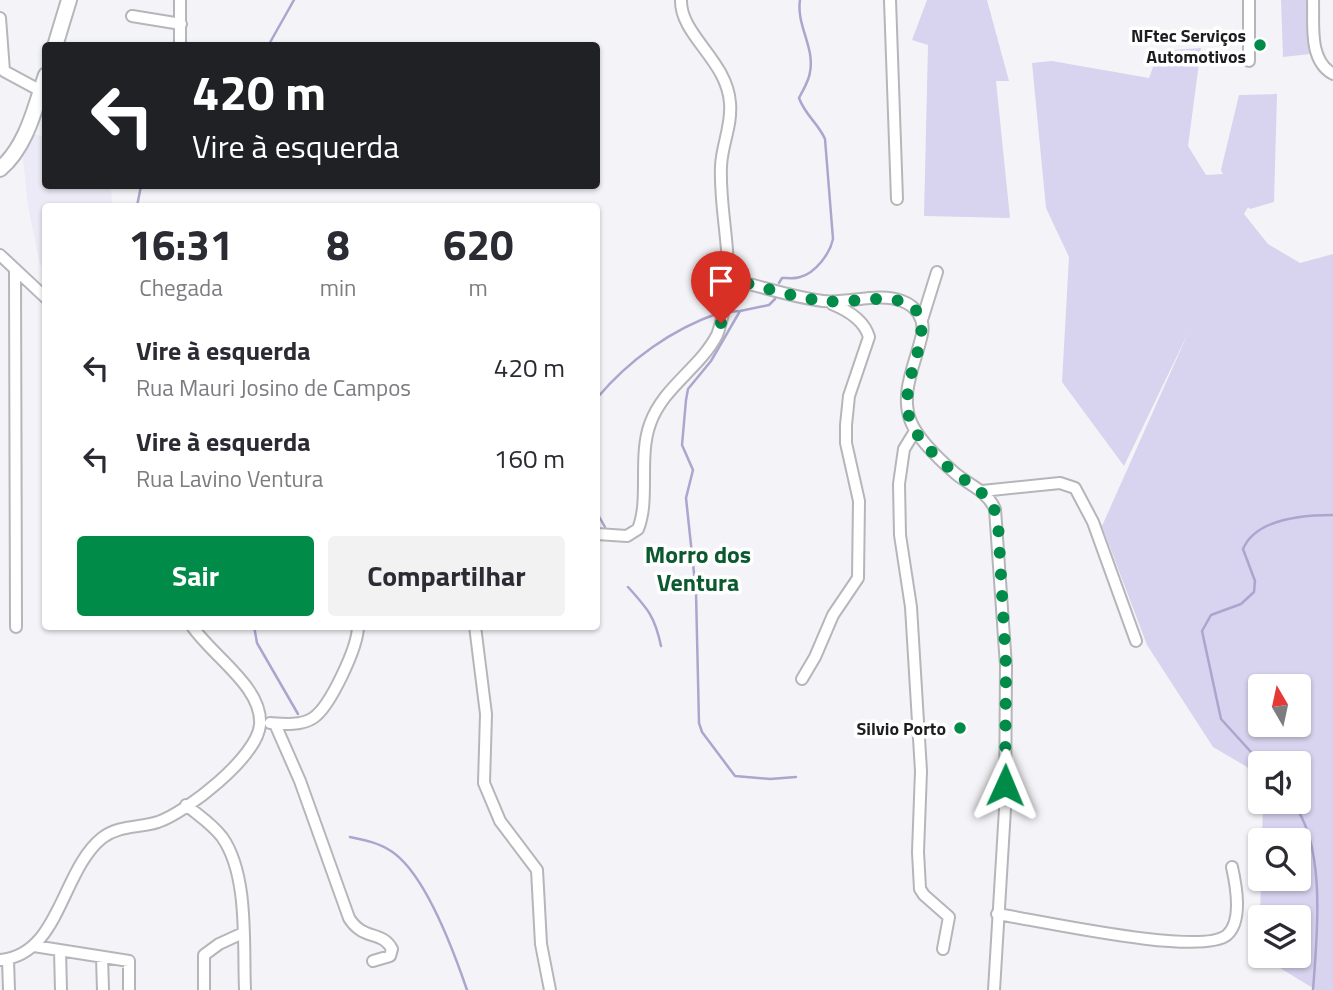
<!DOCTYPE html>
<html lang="pt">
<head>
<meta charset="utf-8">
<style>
	body { margin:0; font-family:"Titillium Web",sans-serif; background:#f2f2f3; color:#2b2b33; height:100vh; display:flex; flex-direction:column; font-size:26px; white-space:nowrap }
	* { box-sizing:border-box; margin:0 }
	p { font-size:23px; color:#7c7c81 }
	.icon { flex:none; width:38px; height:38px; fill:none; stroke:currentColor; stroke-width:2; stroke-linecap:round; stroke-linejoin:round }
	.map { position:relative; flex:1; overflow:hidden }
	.details { position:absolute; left:42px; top:203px; width:558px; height:427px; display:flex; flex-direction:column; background:#fff; border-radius:7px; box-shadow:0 2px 5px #0004 }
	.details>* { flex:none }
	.guide { position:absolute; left:42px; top:42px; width:558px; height:147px; border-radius:7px; box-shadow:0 2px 5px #0004; background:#202124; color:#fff; overflow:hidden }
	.needle { width:46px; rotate:351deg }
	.fabs { position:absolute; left:1248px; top:674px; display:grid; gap:14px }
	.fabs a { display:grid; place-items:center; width:63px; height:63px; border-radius:7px; background:#fff; box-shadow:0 2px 5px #0004; font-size:35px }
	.pin { position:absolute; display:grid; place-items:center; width:60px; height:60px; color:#fff; margin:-72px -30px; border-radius:50% 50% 50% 0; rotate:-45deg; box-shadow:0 0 7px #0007 }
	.pin .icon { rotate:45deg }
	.me { position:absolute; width:77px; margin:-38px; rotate:1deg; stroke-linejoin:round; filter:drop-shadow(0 0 5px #0008) }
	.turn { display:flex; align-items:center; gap:24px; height:147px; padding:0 35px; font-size:32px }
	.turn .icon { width:91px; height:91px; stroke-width:2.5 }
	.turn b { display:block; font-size:49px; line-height:60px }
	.eta { display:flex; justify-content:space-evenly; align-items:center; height:119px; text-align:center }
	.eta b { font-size:42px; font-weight:700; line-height:49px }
	.action { display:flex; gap:14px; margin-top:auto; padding:14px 35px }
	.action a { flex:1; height:80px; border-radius:7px; background:#018b49; color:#fff; font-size:28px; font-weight:700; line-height:80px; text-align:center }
	.action a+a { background:#f2f2f3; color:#2b2b33 }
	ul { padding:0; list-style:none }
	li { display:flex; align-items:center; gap:21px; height:91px; padding:0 35px }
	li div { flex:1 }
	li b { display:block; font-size:26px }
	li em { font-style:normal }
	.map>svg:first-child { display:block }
</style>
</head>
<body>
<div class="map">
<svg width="1333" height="990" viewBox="0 0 1333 990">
	<rect width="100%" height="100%" fill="#f4f4f8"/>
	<path fill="#eceaf6" d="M35,134l10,3 1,49h65l1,20h-66l-1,58 -5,1 -12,-59 -6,-56z"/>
	<path fill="#d8d3ee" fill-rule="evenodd" d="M927,0h60l22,81h-13l14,137 -86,-2 4,-171 -16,-5z
		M1281,0h28l1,54 -27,3z
		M1201,48l-13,98 18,29 17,-1 -2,-4 18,-75 38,-1 -3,108 -24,7 -2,-2 -4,7 24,30 32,19 33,-9v736h-17l-57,-35 2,-76 37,-1v-38h-36l1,-38h35v-39h-38v30l-13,-26 -34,-20 -66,-102 -45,-119 87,-195 -65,135 -62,-84 7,-125 -23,-49 -14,-145 20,-2 97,17 10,-27zM1298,686v38h-38v-38zM1298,917v39h-38v-39z"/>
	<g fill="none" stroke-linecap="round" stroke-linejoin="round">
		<path stroke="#aca5cd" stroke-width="2.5" d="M268,46l26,-46
			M137,206l4,-20
			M779,283l3,-5c6,0 13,1 18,-1 16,-4 30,-24 33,-38l-8,-100c-7,-16 -20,-24 -26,-41 4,-8 10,-17 11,-26 5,-25 -14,-47 -10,-72
			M775,299l-6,6 -29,6 -29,50 -23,28 -2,11 -4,45 11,25 -7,28 10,94 3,131 3,9 33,44 35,3 26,-2
			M727,312l13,-1
			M597,398c32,-38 75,-69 122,-85
			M597,513l8,14
			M628,587c20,22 27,30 33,59
			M254,626l3,17 41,71
			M1261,763l-40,-44 -19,-88 9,-16 30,-11 13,-12 1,-11 -12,-32c13,-31 61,-34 90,-34
			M1292,802c35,43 25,134 21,188
			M350,837c15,3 29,6 41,14 34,22 63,101 76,139"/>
		<defs>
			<path id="minor" d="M890,0l7,199
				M1249,0v61
				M1313,0c1,24 -5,60 20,74
				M132,16l49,8
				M0,18l4,53 37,20
				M180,46v-46
				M0,255l46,43
				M15,271l1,356
				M729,279c31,7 63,18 94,22 25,3 55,-9 79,0 14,5 23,18 20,33 -6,29 -23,59 -11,88 8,19 30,39 45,52 15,12 31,17 39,35l11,157 -1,143 -11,181
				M922,320l15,-48
				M915,431l-11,18 -5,35 1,51 11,72 10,164 -3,81 2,37 4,6 25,22 -6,32
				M982,491l78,-8 15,5 18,34 43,119
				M597,534l30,2 11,-7c12,-29 0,-72 12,-105 13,-37 50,-56 67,-89 4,-10 6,-21 8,-31 9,-49 -6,-90 -4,-138 1,-22 11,-40 9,-63 -3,-43 -50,-68 -49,-103
				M475,626l11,88 -2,69 16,38 37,49 4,74 9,46
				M802,679l13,-22 18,-42 25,-37 1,-77 -13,-58v-18l3,-29 20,-59c-5,-17 -22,-27 -37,-33
				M270,723c13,1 31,3 43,-5 17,-11 45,-71 45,-92
				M275,724l25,57 49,137c14,23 33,12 43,31l-2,7 -17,5
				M186,805c12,10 26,19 36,32 27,38 21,108 23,153
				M997,914c40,6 204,43 230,21 16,-14 9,-50 5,-68
				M34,946l95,15v29
				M60,950l1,40
				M102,957l1,33
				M0,960c60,-5 61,-89 102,-122 17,-13 37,-10 56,-16 29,-10 99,-65 102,-97 3,-38 -48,-69 -68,-99
				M8,960l1,30
				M204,990v-35l15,-11 24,-11"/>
			<path id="major" d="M55,46l14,-46
				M0,169c27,-23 35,-62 46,-94"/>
		</defs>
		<use href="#minor" stroke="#b6b5ba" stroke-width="14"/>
		<use href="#major" stroke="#b6b5ba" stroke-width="18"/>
		<use href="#minor" stroke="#fff" stroke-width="10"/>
		<use href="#major" stroke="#fff" stroke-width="14"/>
	</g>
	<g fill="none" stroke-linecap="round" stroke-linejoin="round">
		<path stroke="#018b49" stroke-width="12" stroke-dasharray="0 21.6" d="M721,323l8,-44c31,7 63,18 94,22 42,4 115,-24 95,50 -7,25 -18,53 -4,78 9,16 29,35 44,46 19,15 35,21 40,47l8,144 -1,119"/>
	</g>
	<g fill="#018b49" stroke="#fff" stroke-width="2.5">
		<circle cx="1260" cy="45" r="7"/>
		<circle cx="960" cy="728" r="7"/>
	</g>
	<g text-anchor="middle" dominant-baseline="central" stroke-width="7" stroke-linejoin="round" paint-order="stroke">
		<g font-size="18" font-weight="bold" fill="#1d1c1e" stroke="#fff" text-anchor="end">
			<text x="1246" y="35">NFtec Serviços<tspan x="1246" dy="21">Automotivos</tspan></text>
			<text x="946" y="728">Silvio Porto</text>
		</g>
		<g font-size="24" font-weight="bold" fill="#0b592e" stroke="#fff">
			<text x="698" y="554">Morro dos<tspan x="698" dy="28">Ventura</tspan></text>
		</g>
	</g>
</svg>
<div class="fabs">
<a><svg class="needle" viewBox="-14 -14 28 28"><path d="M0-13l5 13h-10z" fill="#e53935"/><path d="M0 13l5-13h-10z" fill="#7c7c81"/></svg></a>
<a><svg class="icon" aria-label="sound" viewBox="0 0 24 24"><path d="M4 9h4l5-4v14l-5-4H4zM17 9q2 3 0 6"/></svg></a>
<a><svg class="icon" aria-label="search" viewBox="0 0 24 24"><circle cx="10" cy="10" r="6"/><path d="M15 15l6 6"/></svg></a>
<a><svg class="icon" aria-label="layers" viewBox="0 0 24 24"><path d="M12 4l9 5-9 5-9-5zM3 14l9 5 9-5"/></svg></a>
</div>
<div class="pin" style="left:721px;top:323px;background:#d93025"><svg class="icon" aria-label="arrive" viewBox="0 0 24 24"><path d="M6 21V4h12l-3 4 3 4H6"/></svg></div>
<svg class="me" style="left:1005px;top:785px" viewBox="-20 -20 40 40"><path d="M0-17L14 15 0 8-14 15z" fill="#018b49" stroke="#fff" stroke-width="4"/></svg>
<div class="guide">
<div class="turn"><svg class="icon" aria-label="left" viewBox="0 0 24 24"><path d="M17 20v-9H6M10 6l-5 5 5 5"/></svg><div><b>420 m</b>Vire à esquerda</div></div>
</div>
<section class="details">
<div class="eta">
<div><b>16:31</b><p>Chegada</p></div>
<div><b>8</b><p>min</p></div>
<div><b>620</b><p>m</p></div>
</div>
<ul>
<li><svg class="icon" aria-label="left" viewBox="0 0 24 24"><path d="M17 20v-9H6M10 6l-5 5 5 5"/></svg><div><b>Vire à esquerda</b><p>Rua Mauri Josino de Campos</p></div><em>420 m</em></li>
<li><svg class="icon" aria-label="left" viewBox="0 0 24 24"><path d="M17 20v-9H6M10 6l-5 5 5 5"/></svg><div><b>Vire à esquerda</b><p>Rua Lavino Ventura</p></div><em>160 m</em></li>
</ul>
<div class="action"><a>Sair</a><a>Compartilhar</a></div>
</section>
</div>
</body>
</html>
